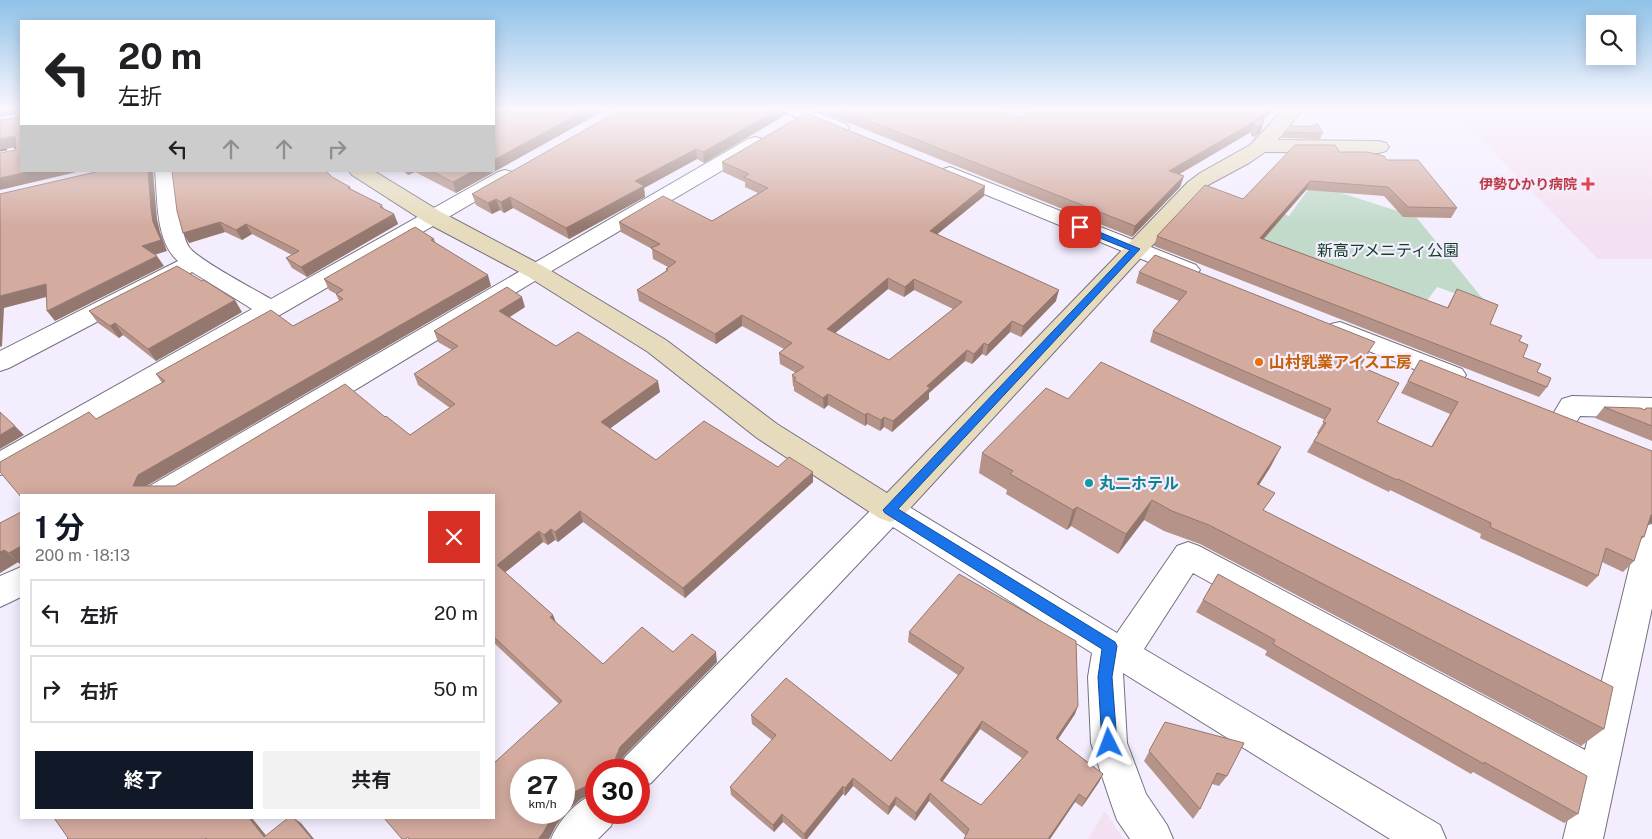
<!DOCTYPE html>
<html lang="ja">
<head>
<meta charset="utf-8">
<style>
	body { margin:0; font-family:"Public Sans","Noto Sans JP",sans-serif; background:#f2f2f2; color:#202124; height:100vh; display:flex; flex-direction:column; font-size:19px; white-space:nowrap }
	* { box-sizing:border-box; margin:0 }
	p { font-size:16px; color:#757577 }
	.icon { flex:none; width:28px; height:28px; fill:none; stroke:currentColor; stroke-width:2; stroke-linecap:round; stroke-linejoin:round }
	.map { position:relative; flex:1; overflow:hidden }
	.sheet { position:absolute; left:20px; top:494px; width:475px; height:325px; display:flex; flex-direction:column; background:#fff; border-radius:0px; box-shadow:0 2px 12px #0003 }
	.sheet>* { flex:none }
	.top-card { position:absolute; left:20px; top:20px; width:475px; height:152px; border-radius:0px; box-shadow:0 2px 12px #0003; background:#fff; color:#202124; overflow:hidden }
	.tools { position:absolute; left:1586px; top:15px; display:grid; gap:10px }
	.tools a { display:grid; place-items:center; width:50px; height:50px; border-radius:0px; background:#fff; box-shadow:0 2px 12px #0003; font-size:25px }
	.speed { position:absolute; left:510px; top:759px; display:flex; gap:10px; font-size:25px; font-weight:700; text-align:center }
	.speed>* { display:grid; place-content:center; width:65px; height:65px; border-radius:50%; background:#fff; box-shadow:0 2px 12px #0003; line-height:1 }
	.speed small { font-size:12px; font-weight:400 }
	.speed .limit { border:8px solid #d22; background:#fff; color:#111 }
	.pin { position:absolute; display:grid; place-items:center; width:42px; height:42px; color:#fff; margin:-21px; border-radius:10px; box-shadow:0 2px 8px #0006 }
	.me { position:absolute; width:55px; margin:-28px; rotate:357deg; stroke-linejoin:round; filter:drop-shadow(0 0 4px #0008) }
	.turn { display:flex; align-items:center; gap:18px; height:105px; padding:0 15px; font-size:22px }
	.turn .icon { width:65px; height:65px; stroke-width:2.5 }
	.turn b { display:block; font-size:35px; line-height:42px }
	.lanes { display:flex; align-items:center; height:48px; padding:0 15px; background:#0003; justify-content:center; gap:25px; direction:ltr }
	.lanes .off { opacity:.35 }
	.round { display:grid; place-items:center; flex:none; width:52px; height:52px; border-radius:0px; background:#f2f2f2 }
	.overview { display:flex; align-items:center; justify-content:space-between; height:85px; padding:0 15px }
	h1 { font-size:30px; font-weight:700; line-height:38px; color:#111827 }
	.button { display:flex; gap:10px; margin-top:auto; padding:10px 15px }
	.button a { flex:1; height:58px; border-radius:0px; background:#111827; color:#fff; font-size:20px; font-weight:700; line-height:58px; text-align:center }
	.button a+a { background:#f2f2f2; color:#202124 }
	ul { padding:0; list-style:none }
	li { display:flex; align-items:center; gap:15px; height:68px; margin:0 10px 8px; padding:0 5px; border:2px solid #e0e0e0; border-radius:0px }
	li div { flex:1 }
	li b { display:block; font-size:19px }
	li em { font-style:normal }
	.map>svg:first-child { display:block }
</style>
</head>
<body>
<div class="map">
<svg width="1652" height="839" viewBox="0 0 1652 839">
	<rect width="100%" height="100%" fill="#f3edfe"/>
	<path fill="#f3e0f0" d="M1452,110h200v149h-54z
		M1105,811l18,28h-35z"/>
	<path fill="#c1daca" d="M1310,187h13l93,30 72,88 -51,-18 -14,19 -188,-74 22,-29 32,13z"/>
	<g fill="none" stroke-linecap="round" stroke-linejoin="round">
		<defs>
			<path id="street" d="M786,110h25l35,14 3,4 -3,4 -7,2 -7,-2 -44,-18z
				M755,137l7,2 3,4 -3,4 -219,129 -361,219h-39l5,-8 600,-348z
				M950,167l246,98 4,5 -4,5 -8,2 -8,-2 -237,-98 -3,-4 3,-4z
				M505,170l7,2 3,4 -3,4 -502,292 -10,3v-24l252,-142 -60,-37 -183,96 -9,3v-20l178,-90c-23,-20 -20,-62 -23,-90h20c3,18 5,63 14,76 9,13 65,42 82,52l227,-127z
				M1340,322l122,47 4,6 -4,6 -9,3 -9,-3 -113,-45 -3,-6 3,-6z
				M1572,396l80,2v20l-72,-2 -6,10 -10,3 -10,-3 -4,-7 12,-20z
				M890,498l11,4 216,131 60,-87 11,-4 11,4 386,204 52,-214 4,-9 11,-3v84l-49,231h-40l13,-53 -383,-213 -49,76 296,176 6,14h-56l-267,-166 4,70 19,51 21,31 6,14h-43l-13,-19 -5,-14 -21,-63 -3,-66 4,-24 -199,-126 -242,256 -12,5v-18h-20l6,-13 254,-255z
				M21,567v30l-21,10v-31z
				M596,793v19h20l-5,14 -13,13h-47c9,-20 25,-38 45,-46z"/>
			<path id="secondary" d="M1283,110h19l-24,30 101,1 7,2 3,4 -3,4 -7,2 -114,-1 -16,11 -41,22 -307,333 -11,4 -11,-4 -122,-80 -109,-86 -121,-76 -102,-54 -73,-47 -3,-4h25l67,41 102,54 123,74 111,84 110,69 301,-311 12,-9 50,-28z"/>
		</defs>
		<use href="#street" stroke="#75707f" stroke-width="2"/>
		<use href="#secondary" stroke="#75707f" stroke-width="2"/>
		<use href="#street" fill="#fff" fill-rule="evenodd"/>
		<use href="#secondary" fill="#e6dcbd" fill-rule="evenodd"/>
		<path stroke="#3a383f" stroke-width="3" stroke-dasharray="7 7" stroke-linecap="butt" d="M0,150l21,-4"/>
	</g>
	<path fill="#b59389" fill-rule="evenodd" d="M494,110h111l-149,83 -41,-21 -7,3 -5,-4h91z
		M821,110h176l23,8 12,-8h241l-11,10h2l-3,11 -6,6 -4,-1v-4l-72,42 5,2 -4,11 -48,50 -310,-125z
		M787,114l-83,49 -7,-4 -53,29 1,9 -76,42 -56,-31 -9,5 -4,-3 -8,4 -16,-9 -4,-11z
		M1284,132l39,1 -3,6 -38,-1z
		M1339,152l48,8 70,48 -6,10 -48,-1 -19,-21 -78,-6 -42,49 183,69 10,-19 33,35 29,17 4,16 14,15 10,15 -8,10 -385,-151 3,-10 86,-37z
		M722,162l262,34 -47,38 119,67 -35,36 -11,-5 -24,24 -4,-2 -10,10 -7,-3 -36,32v6l-37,33 -8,-5 -4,4 -13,-7 -2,2 -37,-21 -4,4 -30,-18v-4l-1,-1 -1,-11 4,-2 -16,-9 -1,-11 5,-4 -42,-23 -26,18 -77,-43 -2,-11 29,-19v-2l2,-2 -15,-8 -1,-10 -31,-17 -2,-10 93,-1 46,-28 -13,-6v-5l-22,-10zM888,289l16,8 10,-7 39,19 -64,51 -54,-27z
		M172,171l160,6 18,10 1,2 31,16 2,4 10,5 4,10 -91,53 -15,-9 -6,-10 6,-3 -40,-21 -10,6 -17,-8 -36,11z
		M434,239l2,5 55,42 -344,200h28l210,-69 25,18 40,-27 -32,-23 -4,-11 38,-24 -14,-8 -4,-11 91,-24 -15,10 46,29 104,46 -50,36 46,32 122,7 35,15 -128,116 -102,-76 -25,20 -3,-2 -7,5 -5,-3 -38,30 48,43 3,8 47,41 70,-12 44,10 -136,137 -13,11 -11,14 -63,-6 65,-114 -65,-61v-148h-473l75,-76 66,-36 -6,-9 137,-48 46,-25 -3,-7 -7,-4 -5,-11z
		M1139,272l230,81 -9,14 17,55 54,25 19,-33 -49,-21 19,-33 228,164 -4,13 -4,3 -6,21 -11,11 -21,-10 -4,14 -11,11 -107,-49 1,-4 -91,-44 -1,2 -82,-40 11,-18 -1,-1 8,-13 -175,-78 3,-11 26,-30 -43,-18z
		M89,311l153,1 -86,49 -33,-26 -4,3 -21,-15z
		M1068,399l203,67 -12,19 5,26 340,218 -23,17 -381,-202 -36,-13 -20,-11 -26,34 -47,-28 -4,4 -61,-36 1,-4 -28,-17 3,-20z
		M1604,407l40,3 2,-2h6v33l-57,-23z
		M21,513v52l-3,-3 -18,11v-50z
		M1218,574l360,240 -14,9 -91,-51 -2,2 -154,-89 -52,-30 2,-4 -71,-39z
		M909,632l166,82 -17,25 45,35 -4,8 -17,25 -7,-5 -25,37h-86l2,-3 -37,-35 -14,20 -20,-16 -7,10 -35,-29 -8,10 -2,-2 -36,45h-5l-19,-17 -9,10 -43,-37 -1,-8 42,-47 -20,-16 -1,-9 140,46 67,-86 -50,-33zM980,729l42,29 -41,47 -39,-23z
		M1159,733l68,43 -8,10 -7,-2 -12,25 -7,10 -49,-58z"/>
	<path fill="#94786f" d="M0,110h20l1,3 -21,4z
		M585,110h20l-149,83 -3,-11 20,-11h21v-11z
		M777,110h10v4l-83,49 -1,-11z
		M1266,110h7l-16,16 -1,-6z
		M1264,120l-3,11 -6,6 4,-10z
		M1255,121l-4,11 -85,50 3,-11z
		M15,136l6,10 -21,4v-11z
		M696,149l1,10 -53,29 1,9 -76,42 -3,-11 69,-47z
		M31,171h50l-81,19v-12z
		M148,171h5l4,48 3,13 7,19 -19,6 -6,-11 9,-37z
		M406,171h9v1l-7,3z
		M1184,176l-4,11 -48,50 3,-11z
		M1310,181l-4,9 -50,57 4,-9z
		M985,186l-1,10 -55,45 1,-10z
		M510,197l3,11 -9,5 -3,-11z
		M496,199l4,11 -8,4 -4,-11z
		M394,214l4,10 -91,53 -6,-10z
		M220,222l5,10 -36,11 -6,-10z
		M246,224l6,10 -10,6 -6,-10z
		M157,256l7,10 -109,55 -8,-10z
		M488,275l3,11 -344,199 -5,10 -9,-9 5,-11z
		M888,278v11l-61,51v-11z
		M914,279v11l-10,7 1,-10z
		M46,284l8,11 -50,13 -2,38 -2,1v-51z
		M1059,290l-3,11 -35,36 2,-11z
		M522,297l3,10 -22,14 -4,-10z
		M235,300l7,12 -86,49 -8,-12z
		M742,315v11l-26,18 -1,-10z
		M1012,321l-2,11 -24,24 2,-11z
		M115,323l8,12 -4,3 -9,-12z
		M984,343l-2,11 -10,10 2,-10z
		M967,350l-2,11 -36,32v6l-37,33 1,-11 34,-35z
		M658,381l2,11 -56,41 -3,-11z
		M828,394v11l-4,4 -1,-11z
		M867,413v11l-2,2v-11z
		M884,417v10l-4,4 1,-11z
		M15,426l9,9 -24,14v-14z
		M1281,447l-10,19 -24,38 10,-20z
		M813,472v10l-128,116 -2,-10z
		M1152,500l-8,20 -26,34 8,-20z
		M1077,507l-6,19 -4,4 6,-20z
		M580,511l3,11 -25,20 -3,-10z
		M1651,515h1v8l-13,3z
		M551,529l4,11 -7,5 -4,-10z
		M539,531l4,11 -41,33 -5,-10z
		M21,546v19l-12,-12z
		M4,550l14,12 -18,11v-21z
		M553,615l4,10 -7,-8z
		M716,652l1,10 -93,94 -6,14h-12l14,-23z
		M1078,706l-3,8 -22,33 3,-9z
		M982,721l-2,8 -42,59 2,-8z
		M1103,774l-4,8 -17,25 4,-8z
		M853,778v8l-8,10v-8z
		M596,780v12l-15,7 -13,11 -11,14 -8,15h-11l17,-27h9v-10l12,-11z
		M843,786v8l-36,45h-2l-1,-5z
		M930,793l-1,8 -14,20 1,-8z
		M1079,794l-4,8 -25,37h-2z
		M896,797l-1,8 -7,10 1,-8z
		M782,814l1,8 -9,10 -1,-7z
		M249,818h3l17,21 -5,-2z
		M294,818l7,5 13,16h-2z"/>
	<path fill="#d3ab9f" stroke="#94786f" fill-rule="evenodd" d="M16,110h5v61h10l-31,7v-25l16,-3 -1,-14 -15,3v-19l16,-2z
		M494,110h91l-91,50z
		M620,110h157l-74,42 -7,-3 -61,32 9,5 -78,42 -56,-31 -9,5 -5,-3 -8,4 -16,-9z
		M842,110h155l23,8 12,-8h234l-10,10h8l-5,7 -5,-2 1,-4 -86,50 15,5 -49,50z
		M806,113l179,73 -55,45 129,59 -36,36 -11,-5 -24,24 -4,-2 -10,11 -7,-4 -40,36 3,2 -37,33 -9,-4 -3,3 -14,-7 -2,2 -37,-21 -5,4 -29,-18 2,-2 -4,-3 12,-8 -25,-14 13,-10 -50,-28 -27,19 -78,-44 31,-20 -2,-1 10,-7 -25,-14 9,-4 -41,-22 44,-26 49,25 56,-33 -24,-11 5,-3 -27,-12zM888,278l17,9 9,-8 48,23 -73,58 -62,-31z
		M1317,123l6,10 -39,-1 6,-6h24z
		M1295,145h40l4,7h28l17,4 3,4h31l39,48 -49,-1 -20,-20 -78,-6 -50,57 188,70 9,-19 41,16 -8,19 32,12 -3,5 9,4 -5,12 18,7 -4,8 14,6 -4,9 -390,-151 48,-51 38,14z
		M100,171h48l3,38 2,13 8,18 -19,6 15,10 -110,55 -1,-27 -46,12v-102z
		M172,171h154l6,6 18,10 -2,1 34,17 -2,2 14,7 -93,53 -15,-9 13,-7 -53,-27 -10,6 -16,-8 -37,11 -6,-22z
		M431,171h42l-20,11z
		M415,227l19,12 -3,1 57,35 -350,200 -5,11h42l170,-102 40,33 1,-1 24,19 45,-31 -41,-30 44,-28 -24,-15 73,-44 15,10 -23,14 57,35 22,-14 80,49 -57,41 55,38 48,-39 74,46 11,-10 24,15 -130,116 -103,-77 -25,21 -4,-3 -7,6 -5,-4 -42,34 56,50 -3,2 53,47 39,-37 31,25 19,-18 24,18 -96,95 -6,15 -8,8h-10v10l-3,3 -17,8 -12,11v-32h-43v42h34l-12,21 -5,6h-129l-1,-2 -2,2h-4l-18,-21h110v-55l68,-62 -68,-64v-142h-473v2l-21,-25v-10l89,-50 7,7 69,-38 -9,-7 115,-64 22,16 50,-27 -7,-5 7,-4 -19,-11z
		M1155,255l220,87 -16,24 40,17 -22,39 55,25 26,-45 -50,-21 12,-21 232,91v64h-1l-7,22 -2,-1 -8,25 -28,-13 -8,28 -108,-49 1,-4 -93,-44 -1,1 -83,-39 12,-18 -3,-1 8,-13 -178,-78 34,-39 -48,-20z
		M177,266l25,15 2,-1 31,20 -87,49 -33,-26 -5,3 -21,-15z
		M1101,362l180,85 -24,37 18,9 -12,17 350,177 -9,42 -395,-204 -37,-14 -20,-11 -26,34 -49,-27 -4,3 -63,-36 3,-3 -31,-18 64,-65 22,11z
		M1604,407l36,1 5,2 1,-2h6v18z
		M0,412l15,14 -15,9z
		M21,512v34l-12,7 -5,-3 -4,2v-29z
		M959,574l117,67 2,65 -22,32 47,36 -17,25 -7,-5 -31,45h-84l5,-10 -39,-36 -14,20 -20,-16 -7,10 -36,-29 -8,10 -2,-2 -39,48 -22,-20 -9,11 -43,-38 46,-52 -25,-20 35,-37 105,83 73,-93 -55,-36zM982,721l46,31 -47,53 -41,-25z
		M1218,574l369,202 -9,38 -94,-52v2l-159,-90 -52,-30 2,-4 -72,-40z
		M1165,722l79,21 -17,33 -10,-3 -17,36 -51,-58z
		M54,818h195l15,19 24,-19h6l18,21h-105l-1,-1 -1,1h-138l1,-1z"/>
	<linearGradient id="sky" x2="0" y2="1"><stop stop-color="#90c2e8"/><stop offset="0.48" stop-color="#faf7ff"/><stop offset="1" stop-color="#faf7ff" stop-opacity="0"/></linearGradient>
	<rect width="1652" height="227" fill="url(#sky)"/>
	<path fill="#1a73e8" stroke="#114b97" d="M1080,224l60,25 -242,260 217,133 2,4 -5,31 5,66 -2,5 -6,2 -5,-2 -2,-5 -4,-66 4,-28 -217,-136 -2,-3 247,-260 -53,-21 -1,-2z"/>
	<path fill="#e0444e" stroke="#f3edfe" stroke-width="2" d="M1585.5 176.5h5v5h5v5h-5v5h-5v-5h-5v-5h5z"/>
	<circle fill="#e8710a" stroke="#f3edfe" stroke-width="2" cx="1259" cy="362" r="5"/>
	<circle fill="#0f9aa8" stroke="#f3edfe" stroke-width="2" cx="1089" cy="483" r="5"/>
	<g text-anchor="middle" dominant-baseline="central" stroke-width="4.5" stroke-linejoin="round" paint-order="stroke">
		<g font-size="14" font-weight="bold" fill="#be3a42" stroke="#f3edfe" text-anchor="end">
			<text x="1577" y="184">伊勢ひかり病院</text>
		</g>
		<g font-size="16" fill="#113f28" stroke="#f3edfe">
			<text x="1388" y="250">新高アメニティ公園</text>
		</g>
		<g font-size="16" font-weight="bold" fill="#c56008" stroke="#f3edfe" text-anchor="start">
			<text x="1269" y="362">山村乳業アイス工房</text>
		</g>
		<g font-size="16" font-weight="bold" fill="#0d838f" stroke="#f3edfe" text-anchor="start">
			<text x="1099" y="483">丸二ホテル</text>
		</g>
	</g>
</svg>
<div class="tools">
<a><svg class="icon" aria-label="search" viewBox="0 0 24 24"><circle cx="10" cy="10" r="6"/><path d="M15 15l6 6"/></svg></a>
</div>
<div class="speed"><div>27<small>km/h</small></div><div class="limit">30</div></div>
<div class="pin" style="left:1080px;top:227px;background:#d93025"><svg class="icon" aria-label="arrive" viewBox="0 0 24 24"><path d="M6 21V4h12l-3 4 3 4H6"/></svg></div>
<svg class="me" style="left:1109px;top:743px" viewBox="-20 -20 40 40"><path d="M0-17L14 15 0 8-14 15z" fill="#1a73e8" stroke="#fff" stroke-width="4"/></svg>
<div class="top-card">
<div class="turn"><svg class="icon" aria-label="left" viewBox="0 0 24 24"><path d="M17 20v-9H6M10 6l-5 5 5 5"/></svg><div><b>20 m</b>左折</div></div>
<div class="lanes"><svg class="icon" aria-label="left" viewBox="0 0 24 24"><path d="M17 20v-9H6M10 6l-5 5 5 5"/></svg><svg class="icon off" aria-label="ahead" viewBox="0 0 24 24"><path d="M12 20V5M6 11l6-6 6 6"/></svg><svg class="icon off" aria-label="ahead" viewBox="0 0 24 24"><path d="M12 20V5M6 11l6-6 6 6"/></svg><svg class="icon off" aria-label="right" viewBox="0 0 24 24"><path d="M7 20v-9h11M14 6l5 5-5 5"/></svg></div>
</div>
<section class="sheet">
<div class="overview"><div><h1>1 分</h1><p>200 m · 18:13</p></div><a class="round" style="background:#d93025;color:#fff"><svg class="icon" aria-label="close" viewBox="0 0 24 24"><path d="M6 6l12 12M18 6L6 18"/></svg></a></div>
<ul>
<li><svg class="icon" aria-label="left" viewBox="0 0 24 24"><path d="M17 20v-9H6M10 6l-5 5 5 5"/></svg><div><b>左折</b></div><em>20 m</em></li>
<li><svg class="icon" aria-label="right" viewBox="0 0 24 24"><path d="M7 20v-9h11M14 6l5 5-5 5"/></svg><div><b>右折</b></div><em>50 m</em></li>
</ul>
<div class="button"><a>終了</a><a>共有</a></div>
</section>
</div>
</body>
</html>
